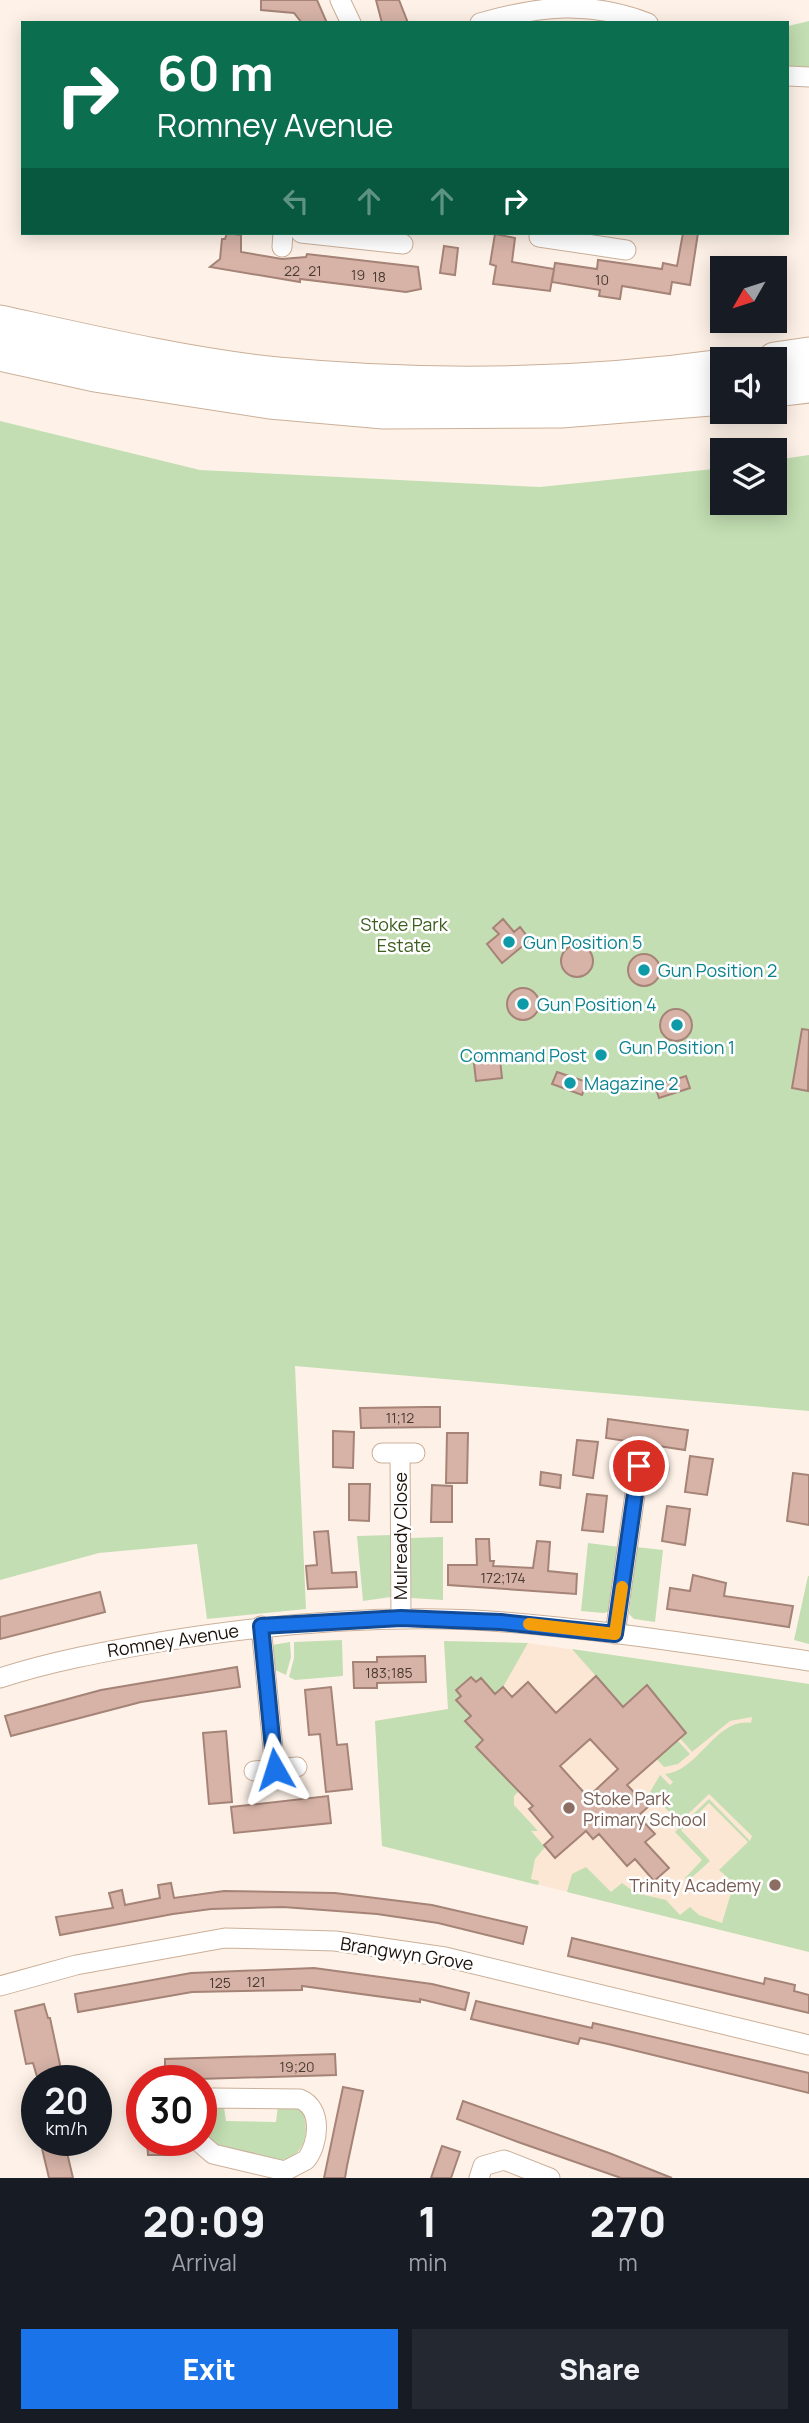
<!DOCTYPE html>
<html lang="en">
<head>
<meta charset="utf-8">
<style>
	body { margin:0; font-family:Manrope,sans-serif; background:#242831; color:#f1f3f6; height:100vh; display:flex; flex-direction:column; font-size:26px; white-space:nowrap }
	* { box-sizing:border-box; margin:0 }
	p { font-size:23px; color:#9ea1a6 }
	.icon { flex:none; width:38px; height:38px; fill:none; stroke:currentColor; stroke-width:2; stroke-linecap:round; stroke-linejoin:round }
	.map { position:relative; height:2178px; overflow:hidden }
	.details { display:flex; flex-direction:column; background:#171b24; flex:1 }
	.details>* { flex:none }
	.banner { position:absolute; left:21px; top:21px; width:768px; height:214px; border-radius:0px; box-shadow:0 4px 18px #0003; background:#0b6e4f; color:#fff; overflow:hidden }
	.needle { width:46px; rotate:231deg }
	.tools { position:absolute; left:710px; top:256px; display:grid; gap:14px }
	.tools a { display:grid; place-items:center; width:77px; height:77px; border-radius:0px; background:#171b24; box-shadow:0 4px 18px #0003; font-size:35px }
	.speed { position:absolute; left:21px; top:2065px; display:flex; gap:14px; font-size:35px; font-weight:700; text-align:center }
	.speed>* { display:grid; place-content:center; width:91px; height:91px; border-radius:50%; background:#171b24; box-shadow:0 4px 18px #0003; line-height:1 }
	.speed small { font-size:18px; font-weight:400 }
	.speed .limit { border:10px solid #d22; background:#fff; color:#111 }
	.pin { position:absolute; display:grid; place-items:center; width:60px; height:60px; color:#fff; margin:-30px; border:4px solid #fff; border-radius:50%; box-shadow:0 2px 7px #0007 }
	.me { position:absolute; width:77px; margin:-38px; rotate:354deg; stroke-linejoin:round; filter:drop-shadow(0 0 5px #0008) }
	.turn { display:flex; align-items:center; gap:24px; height:147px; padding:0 21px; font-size:32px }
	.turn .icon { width:91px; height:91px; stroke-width:2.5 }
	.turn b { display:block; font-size:49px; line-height:60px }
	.lanes { display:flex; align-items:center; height:66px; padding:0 21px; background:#0003; justify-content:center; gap:35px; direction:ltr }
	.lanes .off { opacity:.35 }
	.eta { display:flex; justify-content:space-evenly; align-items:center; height:119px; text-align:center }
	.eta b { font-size:42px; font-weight:800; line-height:49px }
	.primary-button { display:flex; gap:14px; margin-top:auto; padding:14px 21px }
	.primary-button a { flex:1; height:80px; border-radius:0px; background:#1a73e8; color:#fff; font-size:28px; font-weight:800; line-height:80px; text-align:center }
	.primary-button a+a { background:#242831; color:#f1f3f6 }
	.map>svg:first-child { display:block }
</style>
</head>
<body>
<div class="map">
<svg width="809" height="2178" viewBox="0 0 809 2178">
	<rect width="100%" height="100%" fill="#fef2e8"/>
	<path fill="#fce7d5" d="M444,1641l84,2 281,41v268l-427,-106 -7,-125 73,-12z"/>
	<path fill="#c3deb2" d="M809,21v48l-21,-3v-40z
		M0,421l200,49 340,17 183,-19v34h52v-42l34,-5v956l-514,-45 11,243 -99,10 -10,-75 -98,9 -99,27z
		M391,1535v62l-28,4 -6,-65z
		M443,1537v63l-32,-2 -2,-60z
		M588,1543l32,4 -10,64 -6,2 -23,-2z
		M636,1547l27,3 -8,72 -21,-3 -5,-5z
		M808,1576h1v68l-15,-4z
		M342,1640l1,36 -48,4 -6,-3 5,-19v-16z
		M444,1641l84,2 -25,44 -8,7 -14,-16 -5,4 -5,-5 -15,14 5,5 -4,4 14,16 -6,5 18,19 -6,7 42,44 -5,5v9l24,26h-7l14,16 -10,12 -4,20 8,2 -1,4 -156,-39 -7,-125 73,-12z
		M290,1642l1,15 -5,18 -15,-7 1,-23z
		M572,1649l237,35v268l-242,-60 5,-18 14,-7 25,25 11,-9 14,10 30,7 14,15 10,-8 9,8 23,8 12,-40 -15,-13 29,-28 -39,-39 -28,27 29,31 -22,20 -3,-3 17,-18 -27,-28 3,-3 -8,-9h17l22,-21 41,42 2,-5 -43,-42 -23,22h-13l-23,-24 10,-17 10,10 3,-3 -8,-8c34,-3 51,-57 86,-51l1,-6 -22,4 -38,31 -12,-14 6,-5 -15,13 7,-5 12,13 -12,10 -14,3 -32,-34 6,-11 23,-21 -14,-15 -24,21z
		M278,2105l23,4c10,19 5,47 -19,51l-65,-15 -16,-11v-20l13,-7h10l2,14 50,1z"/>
	<path fill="#d7b3a7" stroke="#a58377" stroke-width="2" fill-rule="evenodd" d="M261,0h56l10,23h-25l-8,-10 -33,-3z
		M376,0h23l9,23h-26z
		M227,233l14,2v17l41,7 24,-2 1,-3 111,13 3,22 -15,3 -106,-13v3l-90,-15 10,-8 2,-20h3z
		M683,233h15l-8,52 -18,-3 -2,12 -48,-8 -2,13 -21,-3 1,-6 -48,-8 3,-19 42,6 1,-9 64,9 1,-6 14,3z
		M495,234l20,4 -3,24 42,7 -4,22 -57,-7 3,-18 -6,-2z
		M444,246l14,2 -3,27 -15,-2z
		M503,919l11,13 6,-5 10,13 -28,23 -15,-19 12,-10 -6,-6z
		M561 961a16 16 0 1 1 32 0a16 16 0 1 1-32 0Z
		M628 970a16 16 0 1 1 32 0a16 16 0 1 1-32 0Z
		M507 1004a16 16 0 1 1 32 0a16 16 0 1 1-32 0Z
		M660 1025a16 16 0 1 1 32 0a16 16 0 1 1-32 0Z
		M802,1029l7,1 -1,61 -16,-3z
		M499,1051l3,27 -26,3 -3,-27z
		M557,1072l30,10 -5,13 -30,-11z
		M686,1076l4,12 -31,10 -4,-12z
		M426,1407h14v20l-79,1 -1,-20z
		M608,1419l80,11 -3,20 -79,-12z
		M333,1431l21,1 -1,36 -20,-1z
		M447,1433h21l-1,50h-21z
		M577,1440l21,2 -5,36 -20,-3z
		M690,1456l23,3 -6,36 -22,-3z
		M541,1472l20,3 -1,13 -20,-3z
		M793,1473l16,2v50l-22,-4z
		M349,1484h21l-1,37 -20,-1z
		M432,1485l20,1v36h-21z
		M587,1494l20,2 -4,36 -21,-2z
		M667,1506l23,3 -5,36 -23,-4z
		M328,1531l4,42 24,-1 1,15 -49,2 -2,-23 11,-1 -3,-33z
		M476,1539h13l1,22h4l-1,5 40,2 4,-27 13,1 -2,29 29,3 -1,20 -128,-9v-20h29z
		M693,1575l33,8 -2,13 69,10 -4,21 -122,-18 3,-21 20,3z
		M100,1592l5,20 -105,27v-22z
		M425,1656l1,26 -49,1v5h-23l-1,-26h24v-5z
		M237,1667l3,20 -99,15 -130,34 -6,-20 96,-26z
		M596,1676l27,31 24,-22 39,48 -59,52 21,22 -10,9 17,18 -10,8 24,26 -15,13 -19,-22 -8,7 -28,-32 -6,5 -7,-8 -31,27 -11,-13 9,-8 -24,-28 4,-3 -57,-59 7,-7 -18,-19 6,-5 -15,-16 5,-4 -5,-6 15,-13 5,5 5,-4 14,16 8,-7 9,10 16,-15 28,31zM590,1739l28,30 -30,28 -28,-31z
		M331,1687l6,58 10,-1 5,45 -26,3 -6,-58 -11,1 -4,-45z
		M226,1731l6,71 -23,2 -6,-71z
		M328,1796l3,27 -97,10 -3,-26z
		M171,1883l3,15 50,-7 111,2 97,12 95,22 -4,17 -85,-21 -61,-9 -94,-7 -72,2 -38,5 -113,21 -4,-18 57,-9 -4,-15 13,-3 3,15 35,-7 -2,-13z
		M572,1938l192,46 1,-6 30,7 -1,6 15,4v18l-241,-57z
		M314,1968l118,16 37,9 -4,17 -45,-11v3l-118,-16v4l-110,2 -114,20 -3,-18 116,-21z
		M476,2001l116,27 1,-5 216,50v20l-201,-49 -28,-6 -2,6 -107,-25z
		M44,2004l4,14h2l12,56 -24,6 -5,-17 -7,1 -11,-53z
		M335,2054l1,21 -171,5v-21z
		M343,2087l20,4 -16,75 -2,12h-21z
		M463,2101l146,52 63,25h-51l-103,-36 -61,-23z
		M40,2140h24l9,38h-24z
		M147,2140h21v15h-20z
		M442,2146l18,6 -9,26h-20z"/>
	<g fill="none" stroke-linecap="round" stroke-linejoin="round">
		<defs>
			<path id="street" d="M340,0l11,23
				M480,23c59,-17 109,-23 168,0
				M788,76l21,1
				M301,233l102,11
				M539,237l87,13
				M282,247l1,-14
				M382,1453h33
				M400,1453l1,165
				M623,1464l36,5
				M261,1626l14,143
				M615,1634l24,-168
				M0,1678c55,-18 109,-27 165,-37 112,-18 226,-28 339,-19 102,8 203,24 305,39
				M254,1771l43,-4
				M0,1986l76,-21 149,-27 110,3 110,16 364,88
				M197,2140l16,14 72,17 21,-11c13,-16 17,-52 -6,-61l-87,-1 -12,4
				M479,2178l4,-12 21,-6 46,18"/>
			<path id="highway" d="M0,323c91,20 184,42 277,52 147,14 300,12 446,-8
				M0,353l95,21 175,27 114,10 177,-1 162,-13
				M775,360l34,-5
				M775,389l34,-4"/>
		</defs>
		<use href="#street" stroke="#cbaf98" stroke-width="21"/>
		<use href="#highway" stroke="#cbaf98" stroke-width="37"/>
		<use href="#street" stroke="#fff" stroke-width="19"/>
		<use href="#highway" stroke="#fff" stroke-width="35"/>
	</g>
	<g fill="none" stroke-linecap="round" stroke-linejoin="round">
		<defs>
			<path id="route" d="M275,1769l-14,-143 140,-8 100,4 114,12 24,-168"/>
		</defs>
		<use href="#route" stroke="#114b97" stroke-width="18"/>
		<use href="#route" stroke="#1a73e8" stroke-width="12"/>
		<path stroke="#f59e0b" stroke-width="12" d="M529,1624l86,10 7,-47"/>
	</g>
	<g fill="#0f9aa8" stroke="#fff" stroke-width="2.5">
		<circle cx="509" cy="942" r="7"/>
		<circle cx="644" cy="970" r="7"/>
		<circle cx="523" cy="1004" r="7"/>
		<circle cx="677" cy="1025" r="7"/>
		<circle cx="601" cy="1055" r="7"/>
		<circle cx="570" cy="1083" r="7"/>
	</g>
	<g fill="#8d6e63" stroke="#fff" stroke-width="2.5">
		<circle cx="569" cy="1808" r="7"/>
		<circle cx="775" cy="1885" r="7"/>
	</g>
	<g text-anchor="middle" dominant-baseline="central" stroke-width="5" stroke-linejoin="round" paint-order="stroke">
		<g font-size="14" fill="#4a3a30">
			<text x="292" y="270">22</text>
			<text x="315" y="270">21</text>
			<text x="358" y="274">19</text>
			<text x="379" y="276">18</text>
			<text x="602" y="279">10</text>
			<text x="400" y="1417">11;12</text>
			<text x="503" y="1577">172;174</text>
			<text x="389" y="1672">183;185</text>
			<text x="256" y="1981">121</text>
			<text x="220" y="1982">125</text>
			<text x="297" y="2066">19;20</text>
		</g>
		<g font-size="18" fill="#3c5e1e" stroke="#fff">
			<text x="404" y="924">Stoke Park<tspan x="404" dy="21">Estate</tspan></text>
		</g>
		<g font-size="18" fill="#0d838f" stroke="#fff" text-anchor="start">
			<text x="523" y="942">Gun Position 5</text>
			<text x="658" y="970">Gun Position 2</text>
			<text x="537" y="1004">Gun Position 4</text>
			<text x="677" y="1047" text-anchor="middle">Gun Position 1</text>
			<text x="587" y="1055" text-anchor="end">Command Post</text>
			<text x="584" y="1083">Magazine 2</text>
		</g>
		<g font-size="18" fill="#1b1109" stroke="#fff">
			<text transform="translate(400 1536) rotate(-90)">Mulready Close</text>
			<text transform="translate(173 1640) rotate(-9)">Romney Avenue</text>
			<text transform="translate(407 1953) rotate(9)">Brangwyn Grove</text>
		</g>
		<g font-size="18" fill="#785e54" stroke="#fff" text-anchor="start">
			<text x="583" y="1798">Stoke Park<tspan x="583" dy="21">Primary School</tspan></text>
			<text x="761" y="1885" text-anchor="end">Trinity Academy</text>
		</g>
	</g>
</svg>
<div class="tools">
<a><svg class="needle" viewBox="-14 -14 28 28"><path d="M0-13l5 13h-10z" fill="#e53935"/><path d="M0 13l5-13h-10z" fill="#9ea1a6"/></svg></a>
<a><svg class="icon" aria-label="sound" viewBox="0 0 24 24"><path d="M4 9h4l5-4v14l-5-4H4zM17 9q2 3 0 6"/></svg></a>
<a><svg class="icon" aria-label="layers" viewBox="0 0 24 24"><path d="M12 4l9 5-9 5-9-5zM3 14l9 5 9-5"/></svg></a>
</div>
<div class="speed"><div>20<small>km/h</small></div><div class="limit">30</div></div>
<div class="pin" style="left:639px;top:1466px;background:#d93025"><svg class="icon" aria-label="arrive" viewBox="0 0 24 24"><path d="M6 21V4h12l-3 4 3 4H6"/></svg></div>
<svg class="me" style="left:275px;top:1769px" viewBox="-20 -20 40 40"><path d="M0-17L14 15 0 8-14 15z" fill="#1a73e8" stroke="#fff" stroke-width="4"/></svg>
<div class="banner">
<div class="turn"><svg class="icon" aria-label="right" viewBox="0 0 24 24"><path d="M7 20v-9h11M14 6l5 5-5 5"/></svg><div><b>60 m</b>Romney Avenue</div></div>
<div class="lanes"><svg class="icon off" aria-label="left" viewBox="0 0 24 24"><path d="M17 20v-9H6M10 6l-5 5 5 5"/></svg><svg class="icon off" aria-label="ahead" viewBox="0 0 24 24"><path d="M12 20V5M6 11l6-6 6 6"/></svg><svg class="icon off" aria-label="ahead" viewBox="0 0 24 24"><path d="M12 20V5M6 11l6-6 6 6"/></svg><svg class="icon" aria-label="right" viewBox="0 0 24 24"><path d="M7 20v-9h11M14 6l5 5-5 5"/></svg></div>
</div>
</div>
<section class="details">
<div class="eta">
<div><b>20:09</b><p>Arrival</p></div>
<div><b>1</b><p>min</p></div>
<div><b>270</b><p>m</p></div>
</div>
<div class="primary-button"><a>Exit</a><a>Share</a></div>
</section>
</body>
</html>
